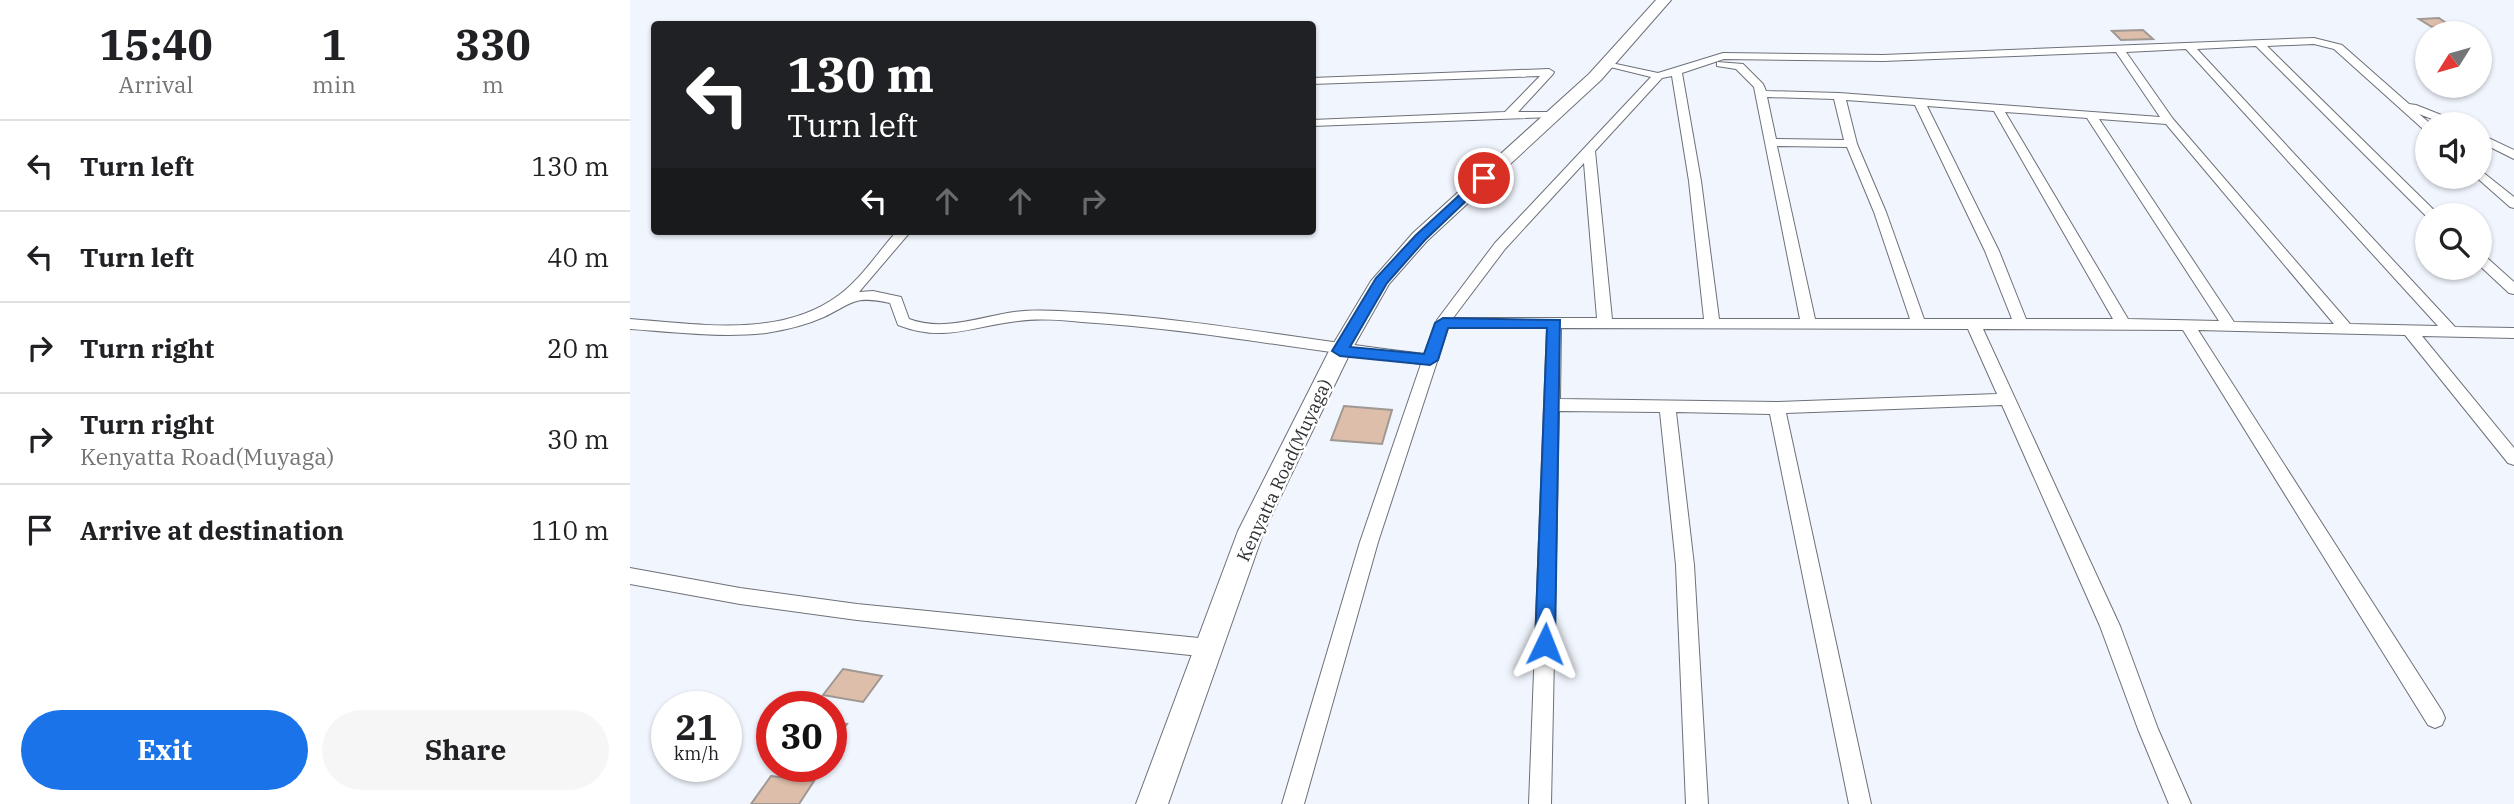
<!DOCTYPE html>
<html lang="en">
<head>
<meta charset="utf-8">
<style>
	body { margin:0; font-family:"IBM Plex Serif",serif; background:#f6f6f6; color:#202124; height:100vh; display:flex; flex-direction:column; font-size:26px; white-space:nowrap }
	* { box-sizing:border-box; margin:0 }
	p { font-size:23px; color:#757577 }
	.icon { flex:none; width:38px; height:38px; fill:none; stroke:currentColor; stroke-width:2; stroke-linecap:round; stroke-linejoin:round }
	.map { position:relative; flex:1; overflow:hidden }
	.panel { display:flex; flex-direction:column; background:#fff; width:630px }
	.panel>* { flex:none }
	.top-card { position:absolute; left:21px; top:21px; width:665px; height:214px; border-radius:7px; box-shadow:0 2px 5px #0004; background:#202124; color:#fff; overflow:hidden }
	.needle { width:46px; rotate:233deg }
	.buttons { position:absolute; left:1785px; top:21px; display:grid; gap:14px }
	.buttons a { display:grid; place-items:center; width:77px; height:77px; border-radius:50%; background:#fff; box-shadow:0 2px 5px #0004; font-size:35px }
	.speed { position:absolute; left:21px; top:691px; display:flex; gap:14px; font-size:35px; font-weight:700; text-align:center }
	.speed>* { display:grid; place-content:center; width:91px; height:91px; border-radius:50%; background:#fff; box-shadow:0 2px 5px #0004; line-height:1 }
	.speed small { font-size:18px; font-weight:400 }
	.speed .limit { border:10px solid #d22; background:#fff; color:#111 }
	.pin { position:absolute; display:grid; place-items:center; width:60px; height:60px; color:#fff; margin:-30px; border:4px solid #fff; border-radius:50%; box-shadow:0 2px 7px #0007 }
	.me { position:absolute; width:77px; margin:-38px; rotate:2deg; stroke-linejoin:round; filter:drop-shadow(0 0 5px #0008) }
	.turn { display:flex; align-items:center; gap:24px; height:147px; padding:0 21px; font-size:32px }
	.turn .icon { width:91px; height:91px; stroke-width:2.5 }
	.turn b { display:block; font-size:49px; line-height:60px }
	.lanes { display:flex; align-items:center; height:66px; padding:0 21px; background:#0003; justify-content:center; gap:35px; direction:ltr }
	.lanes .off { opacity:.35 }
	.eta { display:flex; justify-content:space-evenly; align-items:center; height:119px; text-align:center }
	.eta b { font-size:42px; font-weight:800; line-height:49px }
	.action { display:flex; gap:14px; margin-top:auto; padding:14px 21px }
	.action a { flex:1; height:80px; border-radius:42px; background:#1a73e8; color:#fff; font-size:28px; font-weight:800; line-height:80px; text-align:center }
	.action a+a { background:#f6f6f6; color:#202124 }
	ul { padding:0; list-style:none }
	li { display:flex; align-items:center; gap:21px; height:91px; padding:0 21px; border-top:2px solid #e0e0e0 }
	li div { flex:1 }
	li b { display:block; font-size:26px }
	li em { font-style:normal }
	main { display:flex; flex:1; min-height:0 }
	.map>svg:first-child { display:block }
</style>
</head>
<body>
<main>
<section class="panel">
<div class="eta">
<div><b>15:40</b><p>Arrival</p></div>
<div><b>1</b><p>min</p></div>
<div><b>330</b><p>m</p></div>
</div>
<ul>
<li><svg class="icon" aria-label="left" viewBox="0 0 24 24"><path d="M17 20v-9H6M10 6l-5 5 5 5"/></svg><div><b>Turn left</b></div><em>130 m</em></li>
<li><svg class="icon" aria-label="left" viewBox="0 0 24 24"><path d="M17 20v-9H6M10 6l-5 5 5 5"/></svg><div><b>Turn left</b></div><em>40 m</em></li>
<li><svg class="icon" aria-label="right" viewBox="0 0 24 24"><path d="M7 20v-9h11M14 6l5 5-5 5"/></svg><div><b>Turn right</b></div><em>20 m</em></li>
<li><svg class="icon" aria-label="right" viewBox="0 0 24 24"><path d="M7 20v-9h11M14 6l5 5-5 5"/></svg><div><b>Turn right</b><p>Kenyatta Road(Muyaga)</p></div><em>30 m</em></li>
<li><svg class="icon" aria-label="arrive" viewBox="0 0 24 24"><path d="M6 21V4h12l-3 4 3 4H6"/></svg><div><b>Arrive at destination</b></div><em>110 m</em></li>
</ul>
<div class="action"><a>Exit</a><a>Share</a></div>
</section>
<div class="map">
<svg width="1884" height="804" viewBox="0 0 1884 804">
	<rect width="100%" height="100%" fill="#f1f5fd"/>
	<path fill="#ddbeaa" stroke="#9f9893" stroke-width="2" d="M1809,18l13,9h-20l-13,-8z
		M1513,30l10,9 -32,1 -9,-9z
		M714,406l48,4 -10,34 -51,-4z
		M213,669l39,7 -19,26 -40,-7z
		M201,723l16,1 -16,24z
		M141,776l43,5 -15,23h-48z"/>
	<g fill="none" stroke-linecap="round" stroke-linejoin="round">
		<defs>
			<path id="minor" d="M1684,38l28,7 67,59 7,1 43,17 2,2h-16l-26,-10 12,10h-4v6l-4,-1 -89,-80 -20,-5 -47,2 172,169 -12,2 -171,-171 -59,3 258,278 59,1v10l-92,-2 92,112v17l-6,-2 -103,-128 -207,-5 244,381 3,7 -3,7 -7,3 -7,-3 -245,-395 -200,-1 137,297 38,103 33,75h-22l-31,-75 -38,-103 -98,-221 -216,8 85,391h-22l-79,-390 -94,-2 18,153 14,239h-22l-10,-239 -16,-153 -101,-1 -8,393h-22l18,-476h-99l-70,214 -74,262h-22l78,-262 61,-178c-113,-13 -225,-35 -339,-42 -21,-2 -43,-4 -64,-1 -45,5 -74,22 -120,4l-8,-22c-36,-8 -37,0 -66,14 -18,8 -39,13 -58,16 -45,5 -91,-1 -136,-4v-10c68,5 150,20 209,-24 23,-17 39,-43 58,-64h14l-52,61 14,-1 28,6 8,22c35,13 70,-2 105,-7 21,-3 43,-1 65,0 115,6 230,29 345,42l13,-34 58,-77 156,-166 -49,-12v-4l56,12 65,-20 160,2zM1556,49l252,277 -88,-2 -177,-205 -47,-67zM1486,52l44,65 -321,-24 -73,-2 -3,-7 -20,-20 -26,-2v4l19,3 18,18 46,232h-81l-18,-138 -19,-108 42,-14 159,2zM1042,76l17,105 15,138h-92l-17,-168 67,-73zM1137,97l67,2 10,41 -68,-1zM1216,100l69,5 70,146 27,68h-88l-38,-107 -29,-68zM1297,106l67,5 119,208h-87l-27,-68zM1375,112l82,6 132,203 -91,-2zM1469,119l67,5 168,200 -100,-2zM1147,146l70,1 27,65 36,107h-95zM954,163l13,155h-144l52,-69zM931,328l407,1 29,65 -220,8 -217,-3z
				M919,69l5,3 -1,2 -35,38h40l2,2 -6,3 -242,9v-6l193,-8 35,-36 -228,8v-6z
				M1850,134l34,16v9l-34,-17z
				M1850,170l34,27v11l-4,-1 -34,-30h4z
				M1850,255l5,1 29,26v12l-5,-1 -29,-27z
				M0,568l110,20 117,16 352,35 7,3 3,6 -3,6 -7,3 -352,-37 -117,-16 -110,-20z"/>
			<path id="secondary" d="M1026,0h15l-70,80 -174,161 -38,43 -38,67 -87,180 -96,273h-32l102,-273 91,-180 42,-70 42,-48 176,-159z"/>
		</defs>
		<use href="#minor" stroke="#6d7178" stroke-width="2"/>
		<use href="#secondary" stroke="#6d7178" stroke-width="2"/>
		<use href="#minor" fill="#fff" fill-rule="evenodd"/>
		<use href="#secondary" fill="#fff" fill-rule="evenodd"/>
	</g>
	<path fill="#1a73e8" stroke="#114b97" stroke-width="2" d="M850,176l10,2 -65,62 -38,43 -37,64 74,7 11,-31 8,-5 117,2 -5,324 -3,6 -7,3 -7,-3 -3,-6 12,-316h-99l-10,32 -8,5 -90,-9 -8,-5 44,-73 40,-43z"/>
	<g text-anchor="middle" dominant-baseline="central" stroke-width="5" stroke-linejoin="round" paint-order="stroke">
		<g font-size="18" fill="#313235" stroke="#fff">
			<text transform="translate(654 470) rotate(-65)">Kenyatta Road(Muyaga)</text>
		</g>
	</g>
</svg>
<div class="buttons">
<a><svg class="needle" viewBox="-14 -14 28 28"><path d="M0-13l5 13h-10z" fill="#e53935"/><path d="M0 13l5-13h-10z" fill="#757577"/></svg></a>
<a><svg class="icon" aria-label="sound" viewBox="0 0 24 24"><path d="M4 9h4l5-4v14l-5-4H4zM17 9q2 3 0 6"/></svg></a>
<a><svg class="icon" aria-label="search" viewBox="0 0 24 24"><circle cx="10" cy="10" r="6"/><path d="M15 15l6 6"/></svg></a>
</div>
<div class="speed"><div>21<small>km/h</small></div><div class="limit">30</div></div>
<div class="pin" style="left:854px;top:178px;background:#d93025"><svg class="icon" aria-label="arrive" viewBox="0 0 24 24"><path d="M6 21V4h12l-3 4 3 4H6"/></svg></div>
<svg class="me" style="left:915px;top:644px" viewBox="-20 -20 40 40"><path d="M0-17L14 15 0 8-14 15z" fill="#1a73e8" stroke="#fff" stroke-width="4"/></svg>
<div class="top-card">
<div class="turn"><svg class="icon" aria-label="left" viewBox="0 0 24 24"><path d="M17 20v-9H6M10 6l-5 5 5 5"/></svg><div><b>130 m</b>Turn left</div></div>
<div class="lanes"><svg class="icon" aria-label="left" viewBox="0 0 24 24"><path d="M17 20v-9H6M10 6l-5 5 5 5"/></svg><svg class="icon off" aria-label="ahead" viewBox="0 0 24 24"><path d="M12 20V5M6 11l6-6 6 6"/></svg><svg class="icon off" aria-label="ahead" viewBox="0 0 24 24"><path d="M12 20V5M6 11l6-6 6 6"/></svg><svg class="icon off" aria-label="right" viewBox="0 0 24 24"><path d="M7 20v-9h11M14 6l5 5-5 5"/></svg></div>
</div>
</div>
</main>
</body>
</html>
